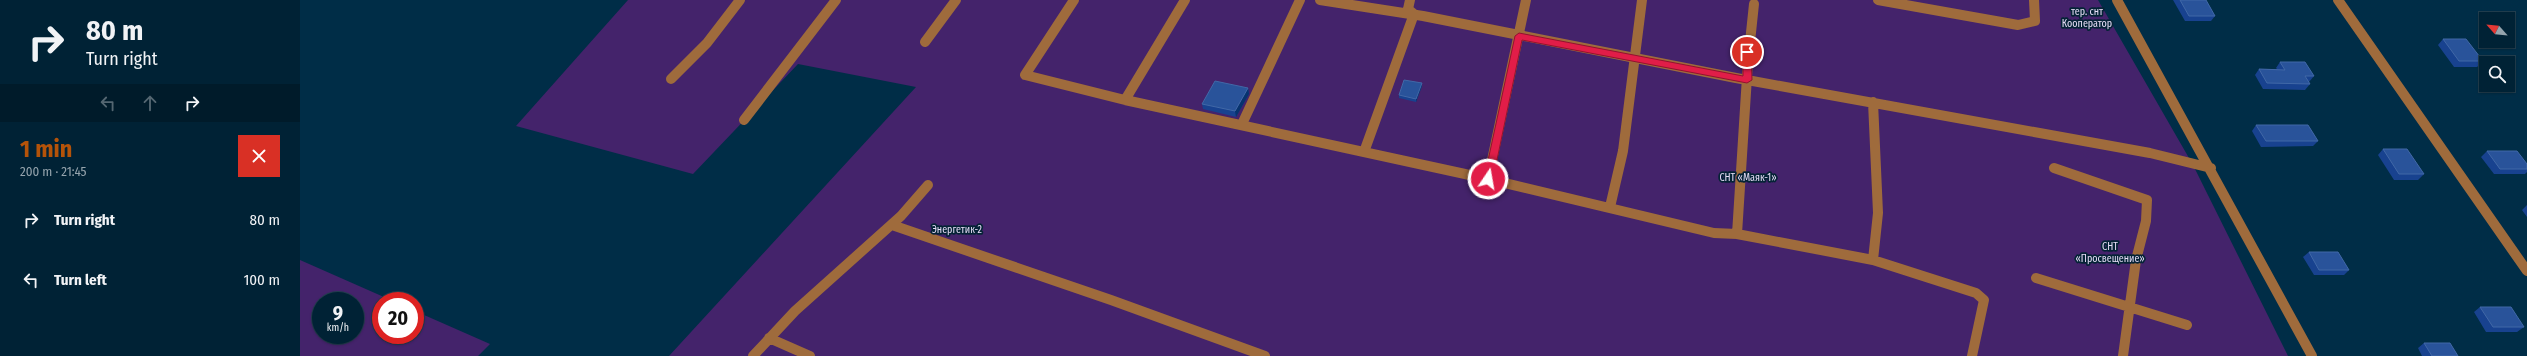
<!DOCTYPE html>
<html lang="en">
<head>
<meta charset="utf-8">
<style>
	body { margin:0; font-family:"Fira Sans Condensed",sans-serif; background:#0a2a3d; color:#f1f3f6; height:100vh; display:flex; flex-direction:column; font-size:15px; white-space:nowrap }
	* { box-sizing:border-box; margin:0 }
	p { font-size:13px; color:#95a4ad }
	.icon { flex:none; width:22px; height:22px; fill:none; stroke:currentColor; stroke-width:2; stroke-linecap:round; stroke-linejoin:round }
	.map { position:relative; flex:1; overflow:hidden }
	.panel { display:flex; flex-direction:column; background:#002235; width:300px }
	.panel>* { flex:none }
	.banner { background:#002235; color:#f1f3f6; overflow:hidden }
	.needle { width:26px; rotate:297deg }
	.buttons { position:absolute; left:2179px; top:12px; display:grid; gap:8px }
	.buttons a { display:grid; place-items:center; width:36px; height:36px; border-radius:0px; background:#002235; box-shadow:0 1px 3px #0004,0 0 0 1px #223f50; font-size:20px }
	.speed { position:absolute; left:12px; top:292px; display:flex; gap:8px; font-size:20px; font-weight:700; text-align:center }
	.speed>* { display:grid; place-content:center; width:52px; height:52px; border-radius:50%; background:#002235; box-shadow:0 1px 3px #0004,0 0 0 1px #223f50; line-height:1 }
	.speed small { font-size:10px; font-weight:400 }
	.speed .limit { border:6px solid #d22; background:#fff; color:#111 }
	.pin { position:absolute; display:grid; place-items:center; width:34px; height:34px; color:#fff; margin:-17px; border:2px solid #fff; border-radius:50%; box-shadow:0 1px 4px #0007 }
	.me { position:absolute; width:44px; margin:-22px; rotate:12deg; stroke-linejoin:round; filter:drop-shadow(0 0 3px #0008) }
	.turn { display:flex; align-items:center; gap:14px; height:84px; padding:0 20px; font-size:18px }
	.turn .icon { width:52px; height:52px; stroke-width:2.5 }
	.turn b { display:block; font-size:28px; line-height:34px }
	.lanes { display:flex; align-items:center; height:38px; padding:0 20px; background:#0003; justify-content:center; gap:20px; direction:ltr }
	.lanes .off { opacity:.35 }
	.round { display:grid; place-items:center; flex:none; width:42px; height:42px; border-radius:0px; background:#0a2a3d }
	.headline { display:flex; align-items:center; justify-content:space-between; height:68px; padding:0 20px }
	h1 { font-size:24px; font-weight:700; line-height:30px; color:#b45309 }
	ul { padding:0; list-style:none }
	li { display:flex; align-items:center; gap:12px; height:60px; padding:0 20px }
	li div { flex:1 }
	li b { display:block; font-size:15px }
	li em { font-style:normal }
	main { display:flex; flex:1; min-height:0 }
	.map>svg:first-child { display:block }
</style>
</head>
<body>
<main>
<section class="panel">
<div class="banner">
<div class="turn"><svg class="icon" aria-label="right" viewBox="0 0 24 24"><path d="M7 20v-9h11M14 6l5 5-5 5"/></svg><div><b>80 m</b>Turn right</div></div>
<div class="lanes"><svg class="icon off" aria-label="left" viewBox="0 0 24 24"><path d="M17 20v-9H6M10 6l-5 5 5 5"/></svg><svg class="icon off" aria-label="ahead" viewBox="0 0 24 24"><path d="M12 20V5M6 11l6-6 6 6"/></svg><svg class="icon" aria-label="right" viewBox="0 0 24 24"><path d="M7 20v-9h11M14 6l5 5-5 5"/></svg></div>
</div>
<div class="headline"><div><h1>1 min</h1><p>200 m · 21:45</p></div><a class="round" style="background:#d93025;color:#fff"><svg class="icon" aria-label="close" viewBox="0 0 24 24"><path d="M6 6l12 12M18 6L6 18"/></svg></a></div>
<ul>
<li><svg class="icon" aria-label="right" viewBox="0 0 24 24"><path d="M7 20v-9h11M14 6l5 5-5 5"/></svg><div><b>Turn right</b></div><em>80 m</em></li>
<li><svg class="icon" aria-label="left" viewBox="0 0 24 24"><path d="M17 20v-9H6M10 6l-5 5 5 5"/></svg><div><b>Turn left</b></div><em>100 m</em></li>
</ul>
</section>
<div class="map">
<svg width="2227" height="356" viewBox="0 0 2227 356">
	<rect width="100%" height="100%" fill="#002d47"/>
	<path fill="#44236b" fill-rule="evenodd" d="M328,0h1470l95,165 95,191h-1619l247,-269 -118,-23 -105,110 -177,-48z
		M0,260l93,41h-12v34h34v-24l75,33 -12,12h-178zM21,301h34v34h-34z"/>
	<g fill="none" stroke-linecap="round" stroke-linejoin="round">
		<path stroke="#9f6b3c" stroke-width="10" d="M774,0l-49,75 100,25 363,79 226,54 23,1 136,26 103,33 8,7 -12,56
			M1020,0l103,16 313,62 414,75 61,15
			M1578,0l140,25 17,-4 -1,-21
			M1817,0l195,356
			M2038,0l189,271
			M625,42l31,-42
			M371,79l36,-36 33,-43
			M825,100l60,-100
			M1573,102l5,111 -5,47
			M444,120l92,-120
			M942,124l58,-124
			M1064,152l50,-138 -6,-5 2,-9
			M1754,168l93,32 -1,21 -10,39 -13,96
			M1188,179l38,-179
			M1310,207l13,-56 19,-151
			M592,225l219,75 154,56
			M1437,234l11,-173 6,-57
			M1736,278l151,47
			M469,338l41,18
			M453,356l42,-45 106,-95 27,-31"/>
	</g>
	<path fill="#18428f" d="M1873,0h33l9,16 -4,5h-26z
		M2143,39l40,22 -6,6h-23l-16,-22z
		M1980,62l34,14 -5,6h-1l2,2 -5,6 -42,-1 -8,-14 4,-6h18l-1,-1z
		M1122,83v3l-6,16 -17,-4v-3z
		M948,88l1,6 -13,23 -33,-8 -1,-5z
		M1956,125l62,16 -5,5 -52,1 -9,-16z
		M2083,149l41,25 -6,6h-24l-16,-25z
		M2187,151l40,13v8l-2,2h-31l-13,-17z
		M2227,205v12l-5,-7z
		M2009,252l40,18 -5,5h-30l-11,-18z
		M2180,307l44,20 -7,5h-31l-12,-20z
		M2124,343l34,13h-36l-4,-8z"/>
	<path fill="#07336e" d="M1122,83v3l-6,16v-3z
		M948,88l1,6 -13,23 -1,-6z"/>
	<path fill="#29539a" stroke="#4168a7" d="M1880,0h26l9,16h-26z
		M2143,39h23l17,22h-24z
		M1980,62h25l9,14h-9l5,8 -43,-1 -8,-14 26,1z
		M1104,80l18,3 -6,16 -17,-4z
		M915,81l33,7 -13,23 -33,-7z
		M1956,125h52l10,16h-52z
		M2083,149h24l17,25h-25z
		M2187,151h30l10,13v5h-27z
		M2009,252h29l11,18h-30z
		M2180,307h31l13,20h-31z
		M2124,343h26l8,13h-26z"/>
	<path fill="#e11d48" stroke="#92132f" d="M1219,33l224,43v-24l4,-3 4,3 1,28 -5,3 -225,-43 -29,139 -5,3 -4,-3 31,-143z"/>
	<g text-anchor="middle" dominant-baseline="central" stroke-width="3.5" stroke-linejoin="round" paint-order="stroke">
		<g font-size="10" fill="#e6ddf6" stroke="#052336">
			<text x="1787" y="12">тер. снт<tspan x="1787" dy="12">Кооператор</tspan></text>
			<text x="1448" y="178">СНТ «Маяк-1»</text>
			<text x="657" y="230">Энергетик-2</text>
			<text x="1810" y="247">СНТ<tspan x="1810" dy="12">«Просвещение»</tspan></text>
		</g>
	</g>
</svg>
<div class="buttons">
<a><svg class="needle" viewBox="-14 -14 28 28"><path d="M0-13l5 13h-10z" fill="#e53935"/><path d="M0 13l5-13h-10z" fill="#95a4ad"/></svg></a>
<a><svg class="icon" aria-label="search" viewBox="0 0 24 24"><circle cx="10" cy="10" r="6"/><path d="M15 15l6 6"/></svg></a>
</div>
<div class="speed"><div>9<small>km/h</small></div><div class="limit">20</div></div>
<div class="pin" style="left:1447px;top:52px;background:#d93025"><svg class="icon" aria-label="arrive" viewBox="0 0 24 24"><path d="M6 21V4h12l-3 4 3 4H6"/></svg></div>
<svg class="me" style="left:1188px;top:179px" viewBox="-20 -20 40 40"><circle r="17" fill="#e11d48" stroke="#fff" stroke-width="3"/><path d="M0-11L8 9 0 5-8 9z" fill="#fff"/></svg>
</div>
</main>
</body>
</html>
